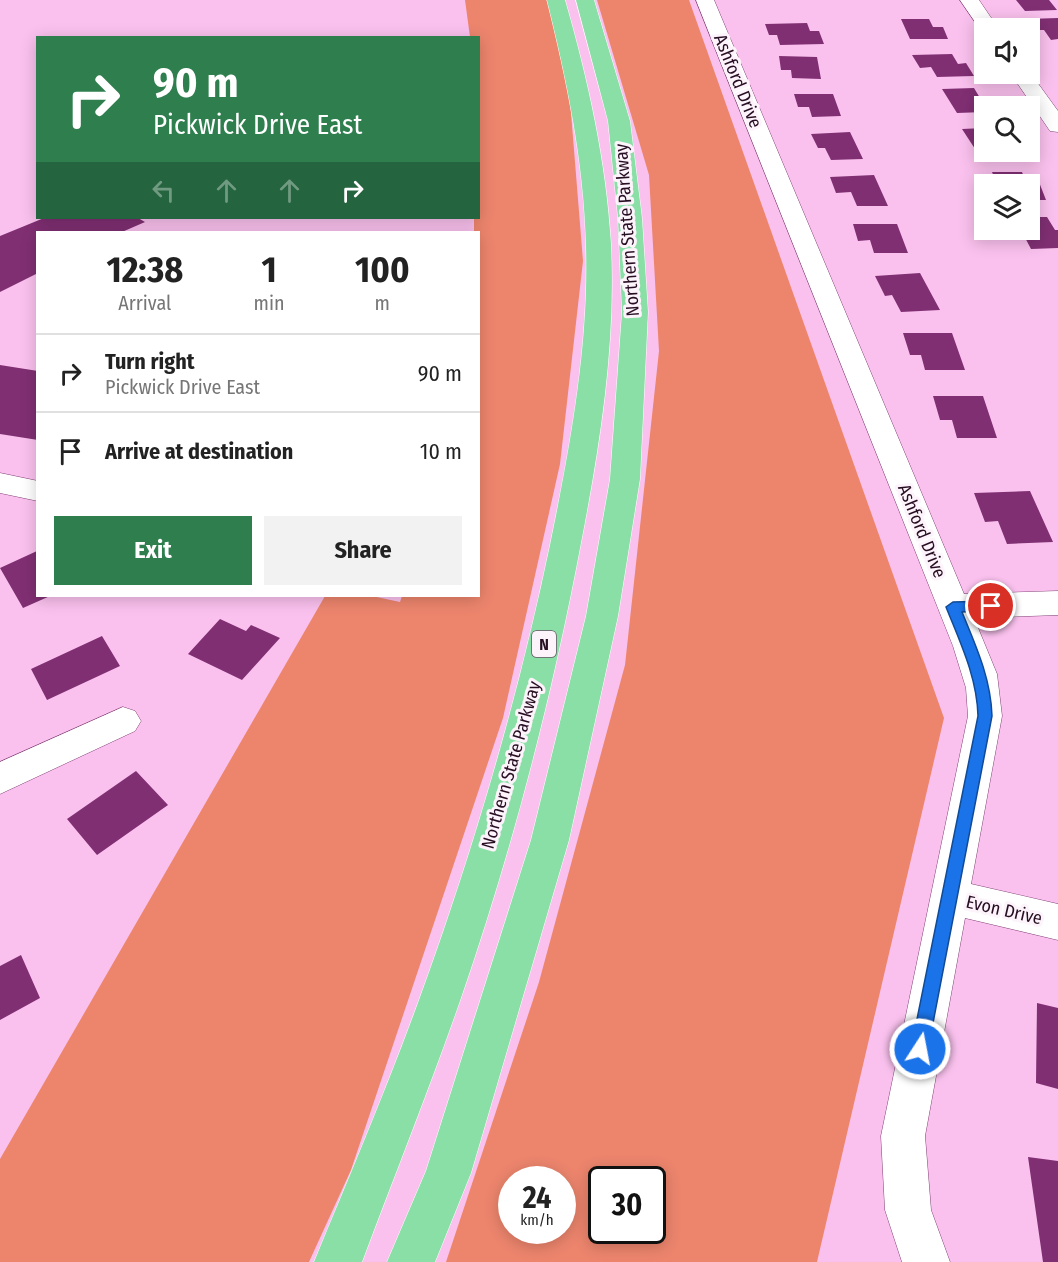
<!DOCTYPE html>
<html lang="en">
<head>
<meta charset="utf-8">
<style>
	body { margin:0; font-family:"Fira Sans Condensed",sans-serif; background:#f2f2f2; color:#222; height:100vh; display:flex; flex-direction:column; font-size:22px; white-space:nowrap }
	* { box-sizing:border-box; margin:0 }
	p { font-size:20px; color:#767676 }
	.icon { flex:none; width:33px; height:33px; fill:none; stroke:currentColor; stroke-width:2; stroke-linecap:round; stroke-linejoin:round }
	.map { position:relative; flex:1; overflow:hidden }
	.panel { position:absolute; left:36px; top:231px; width:444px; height:366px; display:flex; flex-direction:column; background:#fff; border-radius:0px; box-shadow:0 3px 15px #0003 }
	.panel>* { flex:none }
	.banner { position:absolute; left:36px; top:36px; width:444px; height:183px; border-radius:0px; box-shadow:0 3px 15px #0003; background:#2e7e4e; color:#fff; overflow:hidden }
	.buttons { position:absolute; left:974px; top:18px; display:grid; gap:12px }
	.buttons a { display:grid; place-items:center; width:66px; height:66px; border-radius:0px; background:#fff; box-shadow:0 3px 15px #0003; font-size:30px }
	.speed { position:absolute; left:498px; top:1166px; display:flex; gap:12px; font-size:30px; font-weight:700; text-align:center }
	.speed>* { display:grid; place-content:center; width:78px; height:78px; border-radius:50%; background:#fff; box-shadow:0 3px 15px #0003; line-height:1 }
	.speed small { font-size:15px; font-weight:400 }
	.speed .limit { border:3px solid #111; border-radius:9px; background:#fff; color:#111 }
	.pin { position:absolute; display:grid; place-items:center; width:51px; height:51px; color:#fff; margin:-26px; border:3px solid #fff; border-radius:50%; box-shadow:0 2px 6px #0007 }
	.me { position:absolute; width:66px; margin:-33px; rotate:11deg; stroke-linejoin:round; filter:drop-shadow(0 0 4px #0008) }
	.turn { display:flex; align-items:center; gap:21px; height:126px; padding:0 18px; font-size:27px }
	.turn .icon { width:78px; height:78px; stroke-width:2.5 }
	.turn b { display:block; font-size:42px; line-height:51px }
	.lanes { display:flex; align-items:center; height:57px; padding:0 18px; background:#0003; justify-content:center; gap:30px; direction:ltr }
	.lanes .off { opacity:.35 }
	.eta { display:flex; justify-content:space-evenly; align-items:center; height:102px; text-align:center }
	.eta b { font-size:36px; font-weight:700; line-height:42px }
	.cta { display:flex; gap:12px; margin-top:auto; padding:12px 18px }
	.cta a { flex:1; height:69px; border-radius:0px; background:#2e7e4e; color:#fff; font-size:24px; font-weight:700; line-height:69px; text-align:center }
	.cta a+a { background:#f2f2f2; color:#222 }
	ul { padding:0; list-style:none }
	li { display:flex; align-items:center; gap:18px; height:78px; padding:0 18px; border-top:2px solid #e0e0e0 }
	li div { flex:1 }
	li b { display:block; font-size:22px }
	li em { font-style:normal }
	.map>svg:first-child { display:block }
</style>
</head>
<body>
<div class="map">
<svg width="1058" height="1262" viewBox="0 0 1058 1262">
	<rect width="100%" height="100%" fill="#fac1ee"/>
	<path fill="#ed856d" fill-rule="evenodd" d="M465,0h83l21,88 14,173 -23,203 -57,254 -152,452 -42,92h-309v-103l325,-563h47l28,6 2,-6h76v-364h-4v-14h4v-180l-8,-1z
		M597,0h92l255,718 -127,544h-371l93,-280 86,-317 34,-314 -10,-176zM512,1179h50v51h-50zM602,1179h50v51h-50z"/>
	<path fill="#802f73" d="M1016,0h33l8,10 -32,1z
		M1058,18v21l-7,1 -7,-10h-9l-7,-11z
		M901,19h28l4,8h10l5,12h-38z
		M807,23l3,8h9l5,13 -44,1 -3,-10h-8l-4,-11z
		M952,54l6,10 8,-1 8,13 -37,1 -6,-10 -11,1 -8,-13z
		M779,56l38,1 4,22 -29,-1 -1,-8h-10z
		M974,88l6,10 8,-1 5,9h-9v6l-27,1 -15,-24z
		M794,94h39l8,22 -29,1 -3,-10h-11z
		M984,128v24l29,1 -34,2 -17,-26z
		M850,132l13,27 -32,1 -6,-12h-7l-7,-14z
		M992,172h30l4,10h13l7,18h-17v-16h-32z
		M874,175l14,31h-31l-6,-14 -15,1 -6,-16z
		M1029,217h18l8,13h3v18l-27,1 -10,-19h8z
		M44,218h94l7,4 -23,10h-84v41l-38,19v-56z
		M853,224h44l11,29h-34l-4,-13 -12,1z
		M920,273l20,37 -39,2 -9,-17 -7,1 -10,-20z
		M903,333h49l13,37h-40l-4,-15h-11z
		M0,365l38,6v69l-38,-6z
		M933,396h50l14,42h-40l-5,-18h-12z
		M1030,491l23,51 -46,2 -9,-23 -13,1 -11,-29z
		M37,551l1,45h12l-27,12 -23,-40z
		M220,619l26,12 5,-6 29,13 -38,42 -54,-26z
		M102,636l18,30 -73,34 -16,-31z
		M136,771l32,34 -71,50 -30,-36z
		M21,955l19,43 -40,22v-54z
		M1037,1003l21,5v81l-22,-6z
		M1028,1157l30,4v101h-15z"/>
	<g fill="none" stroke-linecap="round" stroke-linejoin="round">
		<defs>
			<path id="minor" d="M696,0h18l250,594 94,-3v24l-84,3 23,56 5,42 -31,168 87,20v36l-93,-22 -40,218 6,74 19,52h-48l-17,-52 -4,-74 87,-420 -2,-28 -13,-42z
				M960,0h19l19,28h-14l-2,4z
				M1029,71l29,40v21l-8,-1 -39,-57h18z
				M0,473l38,8v20l-38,-8z
				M123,707l12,4 6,10 -6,10 -135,63v-32z"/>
			<path id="highway" d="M547,0h18c23,80 41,161 46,244 5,100 -11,201 -30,299 -29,154 -69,307 -120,455 -31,89 -66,176 -99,264h-48c36,-87 73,-174 105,-262 54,-148 99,-301 131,-455 20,-98 39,-198 36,-299 -2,-83 -19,-166 -39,-246z
				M576,0h18l36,121 12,97 6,94 -8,167 -22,137 -49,224 -98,333 -36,89h-48l39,-91 105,-331 55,-224 24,-137 12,-167 -4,-94 -10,-97z"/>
		</defs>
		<use href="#minor" stroke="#804275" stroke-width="1"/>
		<use href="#highway" stroke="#fff" stroke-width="1"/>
		<use href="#minor" fill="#fff" fill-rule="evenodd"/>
		<use href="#highway" fill="#89dfa6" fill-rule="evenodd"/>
	</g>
	<path fill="#1a73e8" stroke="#114b97" stroke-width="1.5" d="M991,601l4,2v7l-33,2c14,34 29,67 30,104l-64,333 -2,7 -6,2 -7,-2 -2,-7 67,-333c-1,-39 -18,-74 -32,-109l7,-5z"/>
	<g text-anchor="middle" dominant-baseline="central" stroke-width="6" stroke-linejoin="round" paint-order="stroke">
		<rect fill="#fcf4fa" stroke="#675364" stroke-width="1.5" x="532" y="631" width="24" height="26" rx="4.5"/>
		<g font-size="16" font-weight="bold" fill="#270e23">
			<text x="544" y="644">N</text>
		</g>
		<g font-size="18" fill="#270e23" stroke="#fcf4fa">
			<text transform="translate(738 81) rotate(68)">Ashford Drive</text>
			<text transform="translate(627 230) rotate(-94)">Northern State Parkway</text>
			<text transform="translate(922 531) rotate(68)">Ashford Drive</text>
			<text transform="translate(511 765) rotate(-74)">Northern State Parkway</text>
			<text transform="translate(1004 910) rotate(13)">Evon Drive</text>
		</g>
	</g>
</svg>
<div class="buttons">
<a><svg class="icon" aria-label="sound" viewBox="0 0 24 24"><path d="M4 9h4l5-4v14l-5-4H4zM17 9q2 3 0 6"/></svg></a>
<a><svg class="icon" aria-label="search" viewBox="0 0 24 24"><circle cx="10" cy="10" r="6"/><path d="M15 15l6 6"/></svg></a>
<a><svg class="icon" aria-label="layers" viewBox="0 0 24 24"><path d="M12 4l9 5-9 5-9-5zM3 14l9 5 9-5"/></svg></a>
</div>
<div class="speed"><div>24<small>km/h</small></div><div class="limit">30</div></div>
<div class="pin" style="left:991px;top:606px;background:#d93025"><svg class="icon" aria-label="arrive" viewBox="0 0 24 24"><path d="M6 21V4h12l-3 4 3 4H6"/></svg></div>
<svg class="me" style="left:920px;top:1049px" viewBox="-20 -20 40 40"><circle r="17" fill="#1a73e8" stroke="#fff" stroke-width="3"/><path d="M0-11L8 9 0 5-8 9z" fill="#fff"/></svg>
<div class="banner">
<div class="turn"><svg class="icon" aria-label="right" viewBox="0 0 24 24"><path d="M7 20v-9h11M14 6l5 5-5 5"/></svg><div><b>90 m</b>Pickwick Drive East</div></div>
<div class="lanes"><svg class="icon off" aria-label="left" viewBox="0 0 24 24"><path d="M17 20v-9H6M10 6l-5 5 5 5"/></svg><svg class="icon off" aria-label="ahead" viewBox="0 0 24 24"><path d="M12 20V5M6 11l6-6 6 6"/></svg><svg class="icon off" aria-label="ahead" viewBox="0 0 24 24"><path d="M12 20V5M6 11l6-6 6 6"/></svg><svg class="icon" aria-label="right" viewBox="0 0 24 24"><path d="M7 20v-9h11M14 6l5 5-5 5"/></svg></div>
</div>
<section class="panel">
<div class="eta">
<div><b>12:38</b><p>Arrival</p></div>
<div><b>1</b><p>min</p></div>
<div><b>100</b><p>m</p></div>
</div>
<ul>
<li><svg class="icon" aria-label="right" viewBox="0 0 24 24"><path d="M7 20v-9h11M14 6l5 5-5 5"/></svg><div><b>Turn right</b><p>Pickwick Drive East</p></div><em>90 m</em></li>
<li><svg class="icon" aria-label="arrive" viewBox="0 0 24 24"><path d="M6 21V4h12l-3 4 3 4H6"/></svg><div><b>Arrive at destination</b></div><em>10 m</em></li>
</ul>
<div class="cta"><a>Exit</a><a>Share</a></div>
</section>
</div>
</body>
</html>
